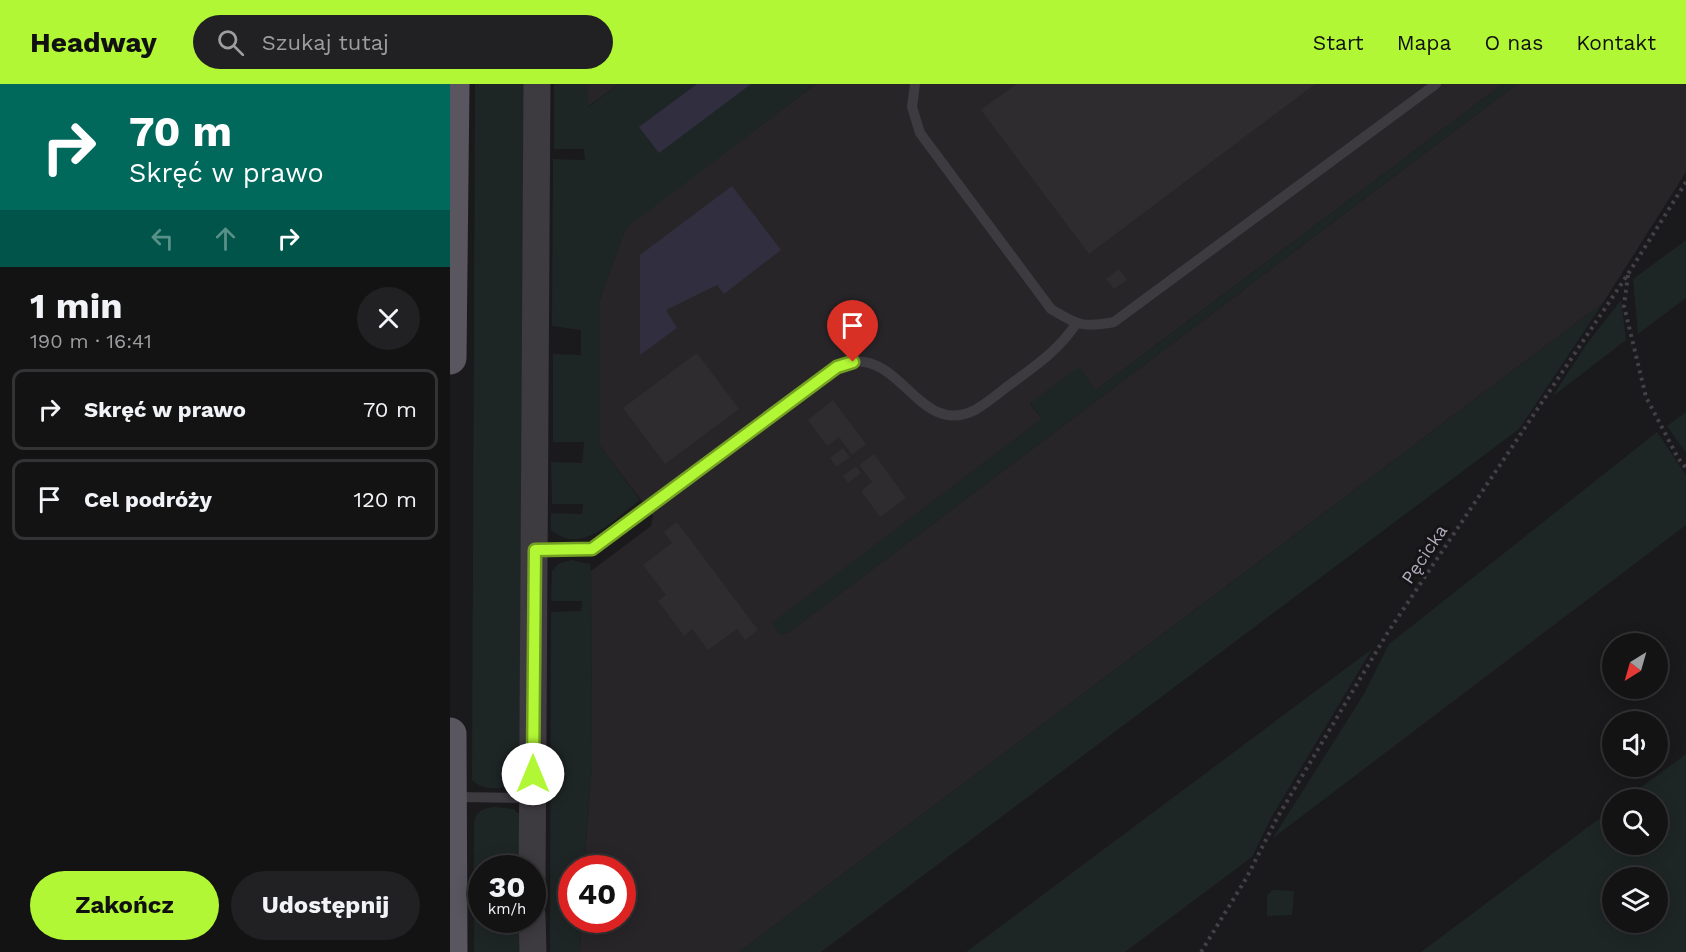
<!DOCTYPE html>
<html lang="pl">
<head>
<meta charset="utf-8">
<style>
	body { margin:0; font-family:"Work Sans",sans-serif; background:#212022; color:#f1f3f6; height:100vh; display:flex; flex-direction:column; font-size:22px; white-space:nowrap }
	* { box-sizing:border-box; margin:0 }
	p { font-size:20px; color:#9d9ea0 }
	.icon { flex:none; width:33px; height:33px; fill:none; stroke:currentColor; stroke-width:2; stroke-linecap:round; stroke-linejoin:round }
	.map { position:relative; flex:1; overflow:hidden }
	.sheet { display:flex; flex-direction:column; background:#141314; width:450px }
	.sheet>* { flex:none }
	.hud { background:#00695c; color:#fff; overflow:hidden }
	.needle { width:39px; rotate:217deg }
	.controls { position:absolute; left:1152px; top:549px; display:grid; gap:12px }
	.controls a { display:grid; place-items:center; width:66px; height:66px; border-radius:50%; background:#141314; box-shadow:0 3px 15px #0003,0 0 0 2px #333234; font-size:30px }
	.speed { position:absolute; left:18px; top:771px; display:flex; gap:12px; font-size:30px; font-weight:700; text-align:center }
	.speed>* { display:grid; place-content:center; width:78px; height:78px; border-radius:50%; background:#141314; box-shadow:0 3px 15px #0003,0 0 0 2px #333234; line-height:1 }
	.speed small { font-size:15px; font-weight:400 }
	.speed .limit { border:9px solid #d22; background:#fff; color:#111 }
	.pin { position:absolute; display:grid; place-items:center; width:51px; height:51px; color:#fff; margin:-62px -26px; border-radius:50% 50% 50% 0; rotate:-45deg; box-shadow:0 0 6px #0007 }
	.pin .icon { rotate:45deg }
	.me { position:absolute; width:66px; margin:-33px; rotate:0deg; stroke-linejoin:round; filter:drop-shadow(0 0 4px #0008) }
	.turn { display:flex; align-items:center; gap:21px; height:126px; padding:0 30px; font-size:27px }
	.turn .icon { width:78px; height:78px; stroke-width:2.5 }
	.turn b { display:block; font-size:42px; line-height:51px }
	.lanes { display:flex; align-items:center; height:57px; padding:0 30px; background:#0003; justify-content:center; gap:30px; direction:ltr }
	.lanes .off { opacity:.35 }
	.round { display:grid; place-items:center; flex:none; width:63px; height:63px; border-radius:32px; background:#212022 }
	.summary { display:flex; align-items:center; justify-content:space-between; height:102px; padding:0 30px }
	h1 { font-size:36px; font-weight:700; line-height:45px }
	.action { display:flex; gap:12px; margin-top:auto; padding:12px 30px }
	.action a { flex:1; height:69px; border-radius:36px; background:#b2f735; color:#111; font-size:24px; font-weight:700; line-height:69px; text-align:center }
	.action a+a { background:#212022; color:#f1f3f6 }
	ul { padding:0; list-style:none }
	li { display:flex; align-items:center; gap:18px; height:81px; margin:0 12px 9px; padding:0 18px; border:3px solid #333234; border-radius:12px }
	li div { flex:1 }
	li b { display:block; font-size:22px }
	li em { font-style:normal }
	header { display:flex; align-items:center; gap:36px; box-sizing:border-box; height:84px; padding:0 30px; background:#b2f735; color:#111 }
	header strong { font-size:28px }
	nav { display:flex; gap:33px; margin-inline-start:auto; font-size:21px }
	.search { width:420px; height:54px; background:#212022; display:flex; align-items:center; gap:15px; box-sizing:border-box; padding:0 21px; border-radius:33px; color:#9d9ea0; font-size:22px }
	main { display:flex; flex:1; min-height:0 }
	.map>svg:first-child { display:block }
</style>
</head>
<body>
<header>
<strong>Headway</strong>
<div class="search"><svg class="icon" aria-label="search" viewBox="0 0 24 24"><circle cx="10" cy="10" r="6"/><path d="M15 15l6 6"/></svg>Szukaj tutaj</div>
<nav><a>Start</a><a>Mapa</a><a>O nas</a><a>Kontakt</a></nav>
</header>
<main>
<section class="sheet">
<div class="hud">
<div class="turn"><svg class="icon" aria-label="right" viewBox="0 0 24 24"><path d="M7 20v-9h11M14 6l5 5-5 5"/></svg><div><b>70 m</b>Skręć w prawo</div></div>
<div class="lanes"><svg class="icon off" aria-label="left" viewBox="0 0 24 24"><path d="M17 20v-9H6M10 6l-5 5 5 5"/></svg><svg class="icon off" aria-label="ahead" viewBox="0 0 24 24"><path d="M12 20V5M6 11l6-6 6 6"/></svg><svg class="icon" aria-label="right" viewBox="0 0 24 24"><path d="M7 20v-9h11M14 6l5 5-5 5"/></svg></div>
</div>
<div class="summary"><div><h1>1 min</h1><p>190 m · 16:41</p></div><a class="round"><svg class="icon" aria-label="close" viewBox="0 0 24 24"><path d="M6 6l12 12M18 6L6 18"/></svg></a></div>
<ul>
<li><svg class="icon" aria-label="right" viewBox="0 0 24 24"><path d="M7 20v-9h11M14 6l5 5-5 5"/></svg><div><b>Skręć w prawo</b></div><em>70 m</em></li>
<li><svg class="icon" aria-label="arrive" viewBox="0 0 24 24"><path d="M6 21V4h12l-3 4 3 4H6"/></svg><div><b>Cel podróży</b></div><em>120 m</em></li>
</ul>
<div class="action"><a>Zakończ</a><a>Udostępnij</a></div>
</section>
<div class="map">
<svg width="1236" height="868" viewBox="0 0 1236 868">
	<rect width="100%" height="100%" fill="#1a191b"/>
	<path fill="#272528" d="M137,0h32l-32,23z
		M366,0h687l-407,306 -66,14 12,15 -270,204 8,11 9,-2 728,-548h169v88l-83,131 -864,649h-159l1,-32h41v-52h-38l8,-103 -1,-194 60,-45 2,-10 -53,-70v-147l26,-72z"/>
	<path fill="#1e2625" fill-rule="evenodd" d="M25,0h50l-5,694c-11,13 -36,14 -48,2z
		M104,0h33l1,23 31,-23h197l-190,144 -26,71v147l40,54c-25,18 -58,57 -89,30v-17l31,1 1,-10h-31l-1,-42 31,1 2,-21h-31v-88l28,1v-25l-29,-4 1,-167 32,1 -1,-11h-30z
		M1053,0h14l-728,548 -9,3 -9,-12 271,-204 -12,-16 49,-36 17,23z
		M1236,156v58l-48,36 -5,-55z
		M1171,216l5,40 -74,57 34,-52z
		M1153,219l-84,126 -698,523h-82z
		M1236,328v41l-19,-27z
		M1207,348l29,43v50l-413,313 91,-144 25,-50z
		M121,476l19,4 1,7 1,194 -8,103h-12v52h9l-1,32h-30l1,-340 30,-1 1,-10h-31l1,-30 6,-7z
		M922,565l-101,169 -19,39 -127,95h-159z
		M1236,670v198h-265l191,-143v35h46v-44l-33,-1zM1162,794h46v44h-46z
		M43,723l21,2 6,6v53h-38v52h38v32h-46v-130c2,-11 8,-13 19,-15z
		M822,806l22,1 -2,24 -25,1v-20z"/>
	<path fill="#312e40" d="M247,0h54l-92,69 -20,-26z
		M282,102l49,64 -57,44 -7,-9 -51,25 11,18 -37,27v-100z"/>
	<path fill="#2e2c2f" d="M566,0h299l-226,170 -108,-144z
		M669,185l8,11 -13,9 -8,-10z
		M247,269l42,56 -74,55 -42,-56z
		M383,316l33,44 -14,11 -13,-18 -12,9 -19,-26z
		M393,364l7,9 -14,10 -6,-9z
		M424,370l32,44 -26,19 -19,-26 11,-9 -13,-17z
		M406,382l5,7 -13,10 -5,-7z
		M227,438l81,108 -13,10 -8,-11 -29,21 -16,-21 -8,7 -26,-35 8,-6 -23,-30 29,-22 -8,-11z"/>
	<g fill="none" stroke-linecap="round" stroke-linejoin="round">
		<path stroke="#434047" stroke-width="4" stroke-dasharray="3 4.5" stroke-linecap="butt" d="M1178,191l-4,31 22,91 32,61 8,10
			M751,868l46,-75 30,-59 111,-186 240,-358 58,-92"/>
		<path stroke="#3d3a40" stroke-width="10" d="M465,0l-3,23 8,26 131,176c26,16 32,19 63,13l322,-238
			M85,466l57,-1 245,-182c8,-3 17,-7 27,-5 42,6 61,73 111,48 11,-6 23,-16 33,-24 26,-19 50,-35 68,-62
			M5,713l77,1"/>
		<path stroke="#3d3a40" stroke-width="27" d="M82,807l5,-807
			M82,831l1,37"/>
		<path stroke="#5a565f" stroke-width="33" d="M0,274l3,-274
			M0,650l1,218"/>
	</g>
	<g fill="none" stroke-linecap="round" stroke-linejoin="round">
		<defs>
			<path id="route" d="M83,690l2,-224 57,-1 245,-182 16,-5"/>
		</defs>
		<use href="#route" stroke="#74a122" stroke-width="15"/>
		<use href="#route" stroke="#b2f735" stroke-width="10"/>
	</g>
	<g text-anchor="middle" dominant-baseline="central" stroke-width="6" stroke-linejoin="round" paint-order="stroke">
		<g font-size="18" fill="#b1abbb" stroke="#151416">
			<text transform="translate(974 470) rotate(-56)">Pęcicka</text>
		</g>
	</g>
</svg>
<div class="controls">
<a><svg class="needle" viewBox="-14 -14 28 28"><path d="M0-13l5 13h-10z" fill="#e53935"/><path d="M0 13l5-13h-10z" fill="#9d9ea0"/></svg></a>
<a><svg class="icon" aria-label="sound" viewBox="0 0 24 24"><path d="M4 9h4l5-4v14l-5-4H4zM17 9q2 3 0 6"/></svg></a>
<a><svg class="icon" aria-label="search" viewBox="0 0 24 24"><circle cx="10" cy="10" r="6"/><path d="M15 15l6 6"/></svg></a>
<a><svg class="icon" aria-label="layers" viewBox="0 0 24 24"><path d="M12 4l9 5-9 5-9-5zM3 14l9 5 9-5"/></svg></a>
</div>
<div class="speed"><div>30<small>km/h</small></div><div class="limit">40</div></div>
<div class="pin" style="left:403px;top:278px;background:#d93025"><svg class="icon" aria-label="arrive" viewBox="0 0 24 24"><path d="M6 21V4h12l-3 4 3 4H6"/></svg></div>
<svg class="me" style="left:83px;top:690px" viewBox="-20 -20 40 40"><circle r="19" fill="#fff"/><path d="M0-13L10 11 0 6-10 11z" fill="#b2f735"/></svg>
</div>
</main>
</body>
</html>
